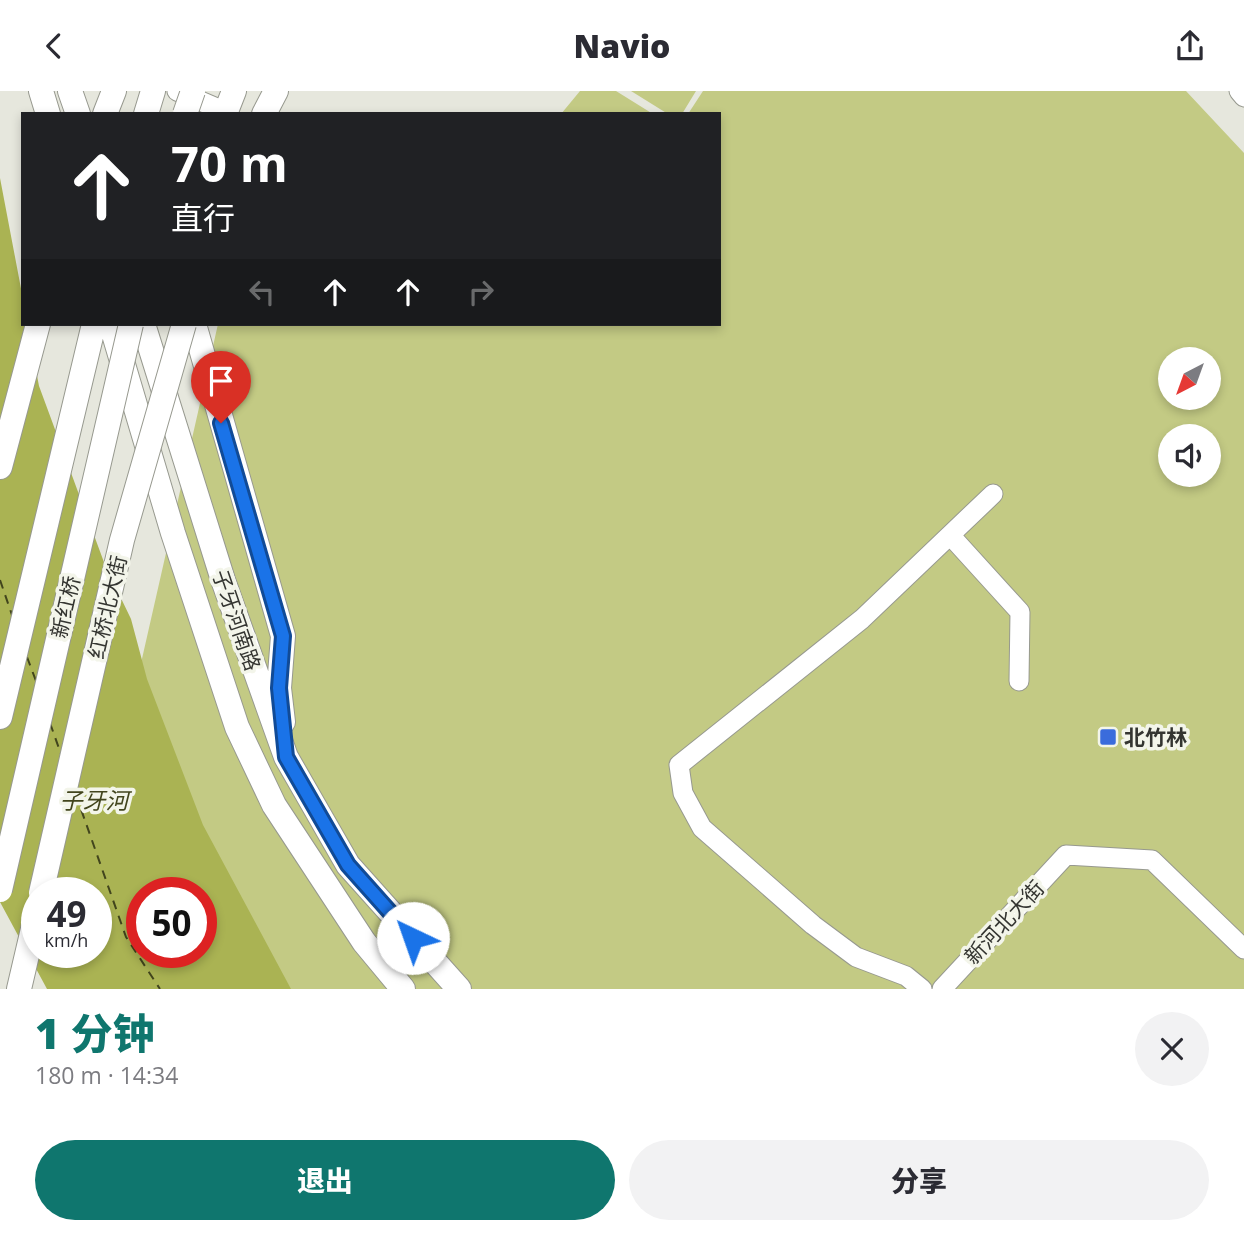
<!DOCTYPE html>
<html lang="zh">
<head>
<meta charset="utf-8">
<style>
	body { margin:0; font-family:"Open Sans","Noto Sans SC",sans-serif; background:#f2f2f3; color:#2b2b33; height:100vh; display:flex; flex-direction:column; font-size:26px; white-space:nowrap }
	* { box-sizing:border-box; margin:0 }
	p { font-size:23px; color:#7c7c81 }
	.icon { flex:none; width:38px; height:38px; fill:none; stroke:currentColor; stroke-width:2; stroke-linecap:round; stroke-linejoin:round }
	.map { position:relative; height:898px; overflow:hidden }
	.panel { display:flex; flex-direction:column; background:#fff; flex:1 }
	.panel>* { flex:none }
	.top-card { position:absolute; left:21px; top:21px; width:700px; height:214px; border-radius:0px; box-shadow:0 4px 10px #0003; background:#202124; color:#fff; overflow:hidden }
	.needle { width:46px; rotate:221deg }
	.tools { position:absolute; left:1158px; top:256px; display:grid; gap:14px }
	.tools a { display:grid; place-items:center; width:63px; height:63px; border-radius:50%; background:#fff; box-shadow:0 4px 10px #0003; font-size:35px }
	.speed { position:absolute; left:21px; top:786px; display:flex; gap:14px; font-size:35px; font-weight:700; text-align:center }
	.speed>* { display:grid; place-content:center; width:91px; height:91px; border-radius:50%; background:#fff; box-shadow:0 4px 10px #0003; line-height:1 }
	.speed small { font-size:18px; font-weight:400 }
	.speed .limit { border:10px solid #d22; background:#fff; color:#111 }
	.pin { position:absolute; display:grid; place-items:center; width:60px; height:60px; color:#fff; margin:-72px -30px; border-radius:50% 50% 50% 0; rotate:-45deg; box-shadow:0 0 7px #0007 }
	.pin .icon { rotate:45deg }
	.me { position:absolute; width:77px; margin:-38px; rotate:318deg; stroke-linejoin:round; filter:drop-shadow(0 0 5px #0008) }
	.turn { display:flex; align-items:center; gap:24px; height:147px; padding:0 35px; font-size:32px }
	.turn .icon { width:91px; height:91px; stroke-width:2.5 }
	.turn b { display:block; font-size:49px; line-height:60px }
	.lanes { display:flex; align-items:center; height:66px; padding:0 35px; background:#0003; justify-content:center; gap:35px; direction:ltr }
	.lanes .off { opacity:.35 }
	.round { display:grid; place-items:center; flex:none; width:74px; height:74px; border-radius:37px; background:#f2f2f3 }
	.summary { display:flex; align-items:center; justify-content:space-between; height:119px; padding:0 35px }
	h1 { font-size:42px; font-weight:800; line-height:52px; color:#0f766e }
	.cta { display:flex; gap:14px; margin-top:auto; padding:14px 35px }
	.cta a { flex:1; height:80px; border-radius:42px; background:#0f766e; color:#fff; font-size:28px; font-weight:800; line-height:80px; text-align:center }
	.cta a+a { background:#f2f2f3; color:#2b2b33 }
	header { display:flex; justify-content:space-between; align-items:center; height:91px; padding:0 35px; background:#fff; font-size:32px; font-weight:800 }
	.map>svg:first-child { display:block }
</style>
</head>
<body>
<header><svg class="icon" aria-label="back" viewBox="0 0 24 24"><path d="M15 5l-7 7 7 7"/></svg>Navio<svg class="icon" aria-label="share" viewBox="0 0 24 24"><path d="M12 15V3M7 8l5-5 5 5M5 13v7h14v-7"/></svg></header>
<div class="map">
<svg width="1244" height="898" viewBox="0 0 1244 898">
	<rect width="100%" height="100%" fill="#e6e7dd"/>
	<path fill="#c3ca84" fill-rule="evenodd" d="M580,0h36l37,23h-92z
		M631,0h65l-14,23h-14z
		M703,0h483l58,62v836h-980l-130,-295 84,-370h501v-210h-31zM1171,268h38v38h-38zM1171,345h38v38h-38z"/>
	<path fill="#aab353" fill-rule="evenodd" d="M0,87l23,121v25h4l12,62 66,179 26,54 16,60 56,146 88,164h-244l-47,-87zM37,802h59v59h-59zM142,802h59v59h-59z"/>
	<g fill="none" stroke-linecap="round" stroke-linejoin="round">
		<path stroke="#42451d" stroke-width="2" stroke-dasharray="9 7" stroke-linecap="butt" d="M0,489l12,35
			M27,566l9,24
			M50,632l11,31
			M76,704l50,142 34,52"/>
		<defs>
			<path id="minor" d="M177,0l49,21
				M1239,0l5,6
				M950,444l70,77 -1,69
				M922,898l-16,-13 -50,-19 -43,-32 -111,-97 -19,-35 -4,-28 183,-146 131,-125
				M942,898l124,-134 86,5 92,89"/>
			<path id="major" d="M41,0l7,23
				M70,0l8,23
				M105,23l9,-23
				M146,23l7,-23
				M225,23l9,-23
				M264,23l12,-23
				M111,233l62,209 64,194 37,78 90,137 39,47
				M143,233l80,256 63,177 62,108 111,124
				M194,233l89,312 -4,52 4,34
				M0,376l38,-143
				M0,626l94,-393
				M19,898l18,-77"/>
		</defs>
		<use href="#minor" stroke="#97998f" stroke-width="21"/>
		<use href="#major" stroke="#97998f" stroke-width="26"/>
		<use href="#minor" stroke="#fff" stroke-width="19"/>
		<use href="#major" stroke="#fff" stroke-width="24"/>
		<defs>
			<path id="major-bridge" d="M185,23l8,-23
				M0,799l131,-566
				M41,802l81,-353 62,-216"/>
		</defs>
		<use href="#major-bridge" stroke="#97998f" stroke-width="26" stroke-linecap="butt"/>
		<use href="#major-bridge" stroke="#fff" stroke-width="24"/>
	</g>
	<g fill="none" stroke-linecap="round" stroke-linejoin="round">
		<defs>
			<path id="route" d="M221,332l62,213 -4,52 7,69 62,108 65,73"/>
		</defs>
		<use href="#route" stroke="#114b97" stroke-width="18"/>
		<use href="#route" stroke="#1a73e8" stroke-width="12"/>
	</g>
	<rect fill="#3a6cdc" stroke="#f3f5ea" stroke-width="2.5" x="1099" y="637" width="18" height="18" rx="3.5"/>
	<g text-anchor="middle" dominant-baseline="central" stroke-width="7" stroke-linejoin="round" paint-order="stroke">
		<g font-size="21" fill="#343531" stroke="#f3f5ea">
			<text transform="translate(65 516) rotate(-77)">新红桥</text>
			<text transform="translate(107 516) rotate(-77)">红桥北大街</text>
			<text transform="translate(237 529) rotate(71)">子牙河南路</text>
			<text transform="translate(1004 831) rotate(-47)">新河北大街</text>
		</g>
		<g font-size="21" font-weight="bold" fill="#343531" stroke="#f3f5ea" text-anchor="start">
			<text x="1124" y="646">北竹林</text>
		</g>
		<g font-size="23" font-style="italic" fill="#42451d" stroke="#f3f5ea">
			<text x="94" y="709">子牙河</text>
		</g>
	</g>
</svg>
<div class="tools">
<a><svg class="needle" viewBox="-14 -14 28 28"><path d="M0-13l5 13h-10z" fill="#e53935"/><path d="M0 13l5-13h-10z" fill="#7c7c81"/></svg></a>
<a><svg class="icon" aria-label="sound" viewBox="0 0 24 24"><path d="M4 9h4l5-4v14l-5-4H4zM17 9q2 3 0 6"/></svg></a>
</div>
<div class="speed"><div>49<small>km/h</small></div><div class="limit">50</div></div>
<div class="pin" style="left:221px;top:332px;background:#d93025"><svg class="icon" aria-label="arrive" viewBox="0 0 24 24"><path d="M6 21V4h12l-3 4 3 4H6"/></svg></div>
<svg class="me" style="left:413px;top:847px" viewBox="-20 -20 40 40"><circle r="19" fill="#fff"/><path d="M0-13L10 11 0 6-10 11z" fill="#1a73e8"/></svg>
<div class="top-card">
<div class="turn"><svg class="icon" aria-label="ahead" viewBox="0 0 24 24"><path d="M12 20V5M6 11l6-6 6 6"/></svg><div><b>70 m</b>直行</div></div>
<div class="lanes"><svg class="icon off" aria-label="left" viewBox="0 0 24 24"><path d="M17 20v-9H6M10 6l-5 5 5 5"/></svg><svg class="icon" aria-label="ahead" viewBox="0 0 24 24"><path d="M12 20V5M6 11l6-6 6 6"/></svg><svg class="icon" aria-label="ahead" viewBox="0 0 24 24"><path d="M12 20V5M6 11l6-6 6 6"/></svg><svg class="icon off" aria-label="right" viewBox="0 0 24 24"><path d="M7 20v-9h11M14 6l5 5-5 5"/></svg></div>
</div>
</div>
<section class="panel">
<div class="summary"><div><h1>1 分钟</h1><p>180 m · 14:34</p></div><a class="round"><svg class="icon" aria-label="close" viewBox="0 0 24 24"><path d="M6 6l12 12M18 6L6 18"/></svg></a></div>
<div class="cta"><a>退出</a><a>分享</a></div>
</section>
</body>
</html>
